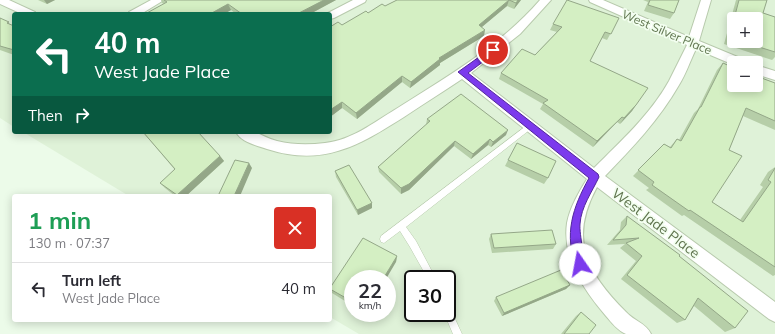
<!DOCTYPE html>
<html lang="en">
<head>
<meta charset="utf-8">
<style>
	body { margin:0; font-family:Mulish,sans-serif; background:#f2f2f3; color:#2b2b33; height:100vh; display:flex; flex-direction:column; font-size:15px; white-space:nowrap }
	* { box-sizing:border-box; margin:0 }
	p { font-size:13px; color:#7c7c81 }
	.icon { flex:none; width:22px; height:22px; fill:none; stroke:currentColor; stroke-width:2; stroke-linecap:round; stroke-linejoin:round }
	.map { position:relative; flex:1; overflow:hidden }
	.side { position:absolute; left:12px; top:194px; width:320px; height:128px; display:flex; flex-direction:column; background:#fff; border-radius:4px; box-shadow:0 2px 10px #0003 }
	.side>* { flex:none }
	.banner { position:absolute; left:12px; top:12px; width:320px; height:122px; border-radius:4px; box-shadow:0 2px 10px #0003; background:#0b6e4f; color:#fff; overflow:hidden }
	.fabs { position:absolute; left:727px; top:12px; display:grid; gap:8px }
	.fabs a { display:grid; place-items:center; width:36px; height:36px; border-radius:4px; background:#fff; box-shadow:0 2px 10px #0003; font-size:20px }
	.speed { position:absolute; left:344px; top:270px; display:flex; gap:8px; font-size:20px; font-weight:700; text-align:center }
	.speed>* { display:grid; place-content:center; width:52px; height:52px; border-radius:50%; background:#fff; box-shadow:0 2px 10px #0003; line-height:1 }
	.speed small { font-size:10px; font-weight:400 }
	.speed .limit { border:2px solid #111; border-radius:6px; background:#fff; color:#111 }
	.pin { position:absolute; display:grid; place-items:center; width:34px; height:34px; color:#fff; margin:-17px; border:2px solid #fff; border-radius:50%; box-shadow:0 1px 4px #0007 }
	.me { position:absolute; width:44px; margin:-22px; rotate:348deg; stroke-linejoin:round; filter:drop-shadow(0 0 3px #0008) }
	.turn { display:flex; align-items:center; gap:14px; height:84px; padding:0 16px; font-size:18px }
	.turn .icon { width:52px; height:52px; stroke-width:2.5 }
	.turn b { display:block; font-size:28px; line-height:34px }
	.then { display:flex; align-items:center; height:38px; padding:0 16px; background:#0003; gap:8px; font-size:15px }
	.round { display:grid; place-items:center; flex:none; width:42px; height:42px; border-radius:4px; background:#f2f2f3 }
	.head { display:flex; align-items:center; justify-content:space-between; height:68px; padding:0 16px }
	h1 { font-size:24px; font-weight:700; line-height:30px; color:#1e9e55 }
	ul { padding:0; list-style:none }
	li { display:flex; align-items:center; gap:12px; height:52px; padding:0 16px; border-top:1px solid #e1e1e2 }
	li div { flex:1 }
	li b { display:block; font-size:15px }
	li em { font-style:normal }
	.map>svg:first-child { display:block }
</style>
</head>
<body>
<div class="map">
<svg width="775" height="334" viewBox="0 0 775 334">
	<rect width="100%" height="100%" fill="#ecfbe9"/>
	<path fill="#dff2d8" fill-rule="evenodd" d="M0,0h775v334h-416l-29,-17v-121h-201l-106,-64h307v-118h-316v113l-14,-9zM734,19h22v22h-22zM734,63h22v22h-22zM353,279h34v34h-34zM413,279h34v34h-34z"/>
	<g fill="none" stroke-linecap="round" stroke-linejoin="round">
		<defs>
			<path id="lane" d="M530,123l2,1 1,2 -1,2 -126,99 10,14 20,38h-8l-18,-32 -10,-16 -16,12 -3,-1 -1,-3 1,-3z
				M447,307l3,1 12,26h-9l-9,-21h3z"/>
			<path id="street" d="M0,0h9l26,12 1,2h-14l-22,-10z
				M151,0h13l-23,14h-13l1,-2z
				M353,0h13l-1,2 -31,16 -4,1v-5h-4z
				M540,0h11l-31,34 -49,39 123,95c27,-27 56,-53 75,-87 6,-12 12,-24 18,-36l-97,-43 -1,-2h14l86,37 12,-37h10l-12,41 46,19 2,3h-13v2l-38,-16c-6,12 -10,25 -17,36 -20,35 -47,63 -74,91l170,126v20l-6,-3 -172,-132c-29,53 -10,86 29,125 8,9 20,11 25,22 -7,0 -18,0 -25,0 -8,-3 -15,-12 -20,-18 -22,-26 -44,-57 -39,-93 3,-16 12,-31 20,-44l-125,-100c-19,13 -39,25 -58,38 -46,29 -81,50 -137,32 -9,-3 -26,-7 -31,-17 6,0 13,-1 19,0 7,3 14,7 22,9 16,4 32,4 48,2 27,-3 48,-20 71,-34 51,-32 104,-63 144,-109z
				M756,65l19,6v9l-19,-6z"/>
		</defs>
		<use href="#lane" stroke="#b8caad" stroke-width="1"/>
		<use href="#street" stroke="#b8caad" stroke-width="2"/>
		<use href="#lane" fill="#fff" fill-rule="evenodd"/>
		<use href="#street" fill="#fff" fill-rule="evenodd"/>
	</g>
	<path fill="#b6cea8" fill-rule="evenodd" d="M38,0h17l-8,4z
		M161,0h175l-26,14h-74l-5,-4 -7,4h-79l19,-10 -2,-1z
		M397,0h124l-7,9 -7,-3 -25,21 2,9 -44,27v2l-30,23 -8,-6 -45,37 -15,-11 -12,9v-90l12,-2 26,-12 17,-7z
		M643,0h36l-5,13 -4,6 -26,-8 4,-9z
		M736,0h31l-4,13 12,4v40l-3,3 -48,-16zM734,19h22v22h-22z
		M0,18l11,7 3,1v29l-14,-5z
		M619,18l-12,22 -5,-2 -12,23 46,44 -4,6 -12,13 -3,-2 -24,25 -53,-38 3,-5 -44,-25 2,-6 34,-18 22,-23 -7,-2 3,-6z
		M723,63l52,20v47l-32,-14 -14,34 -17,52 28,18 23,-33 -3,-2 8,-13 7,-5v108l-2,1 -89,-61 -2,1 -36,-26 3,-2 -16,-12 31,-32 6,3 7,-8 2,1 15,-27 4,-4 19,-39z
		M427,119l79,16 -15,12 -3,-2 -17,14 -17,-13 -45,44 -8,4 -22,-22 -1,-5 48,-42z
		M143,132l77,24 4,5 -38,35h-11l-10,-8 -5,-5 15,-13z
		M508,160l40,18 -4,6 -39,-18z
		M335,171l37,32v5l-14,7 -22,-38z
		M627,216l52,40 56,72 -10,4 -31,-26 -9,14 -8,3 -56,-44 15,-18 -16,-13 5,-4 -18,1 13,-15 1,-8z
		M491,234l65,10 -3,5 -61,4 -3,-14z
		M397,256l-1,6 -43,17v27l-21,-13 -2,-5z
		M570,285l-4,4 -64,27 -8,-15 2,-4z
		M581,312l8,22h-28l15,-18z"/>
	<path fill="#94a788" d="M44,0h11l-8,4z
		M324,0h12l-26,14h-13z
		M509,0l-2,6 -30,25 2,-6z
		M518,0h3l-7,9 2,-6z
		M228,4l3,6 -7,4h-14z
		M485,30l-1,6 -44,27v2l-30,23 1,-6 28,-24z
		M402,76v6l-45,37 -1,-6z
		M342,102v6l-12,9v-7z
		M636,105l-4,6 -12,13 4,-6z
		M622,117l-5,5 -24,25 4,-6z
		M508,130l-2,5 -15,12 2,-5z
		M490,139l-2,6 -17,14 2,-5z
		M455,141l-1,5 -45,44 -8,4v-6z
		M220,156l4,5 -38,35h-8l-1,-1z
		M249,163l3,5 -12,28h-6z
		M372,203v5l-14,7 -1,-5z
		M397,256l-1,6 -10,17h-3z
		M570,285l-4,4 -64,27 2,-3z"/>
	<path fill="#d4efc3" stroke="#94a788" d="M164,0h160l-27,14h-55l-14,-10 -18,10h-65l22,-12z
		M397,0h112l-30,25 6,5 -46,28 1,1 -29,23 -9,-6 -46,37 -14,-11 -12,8v-83l8,-5 4,3 24,-14 2,2 14,-9 3,2z
		M509,0h9l-2,3z
		M567,0l52,18 -8,16 -6,-2 -15,29 58,27 -12,17 -12,13 -2,-1 -25,24 -54,-38 5,-3 -47,-27 21,-24 13,6 27,-28 -9,-3z
		M650,0h29l-5,13 -26,-8z
		M739,0h28l-4,13 12,4v35l-35,-11h16v-22h-22z
		M0,18l9,4 -2,1 7,3v24l-14,-4z
		M734,21v18l-4,-1z
		M723,63l11,5v17h22v-9l19,7v38l-29,-13 -17,42 13,6 -30,46 31,20 28,-40 -3,-2 7,-12v99l-85,-57 -1,1 -37,-26 2,-3 -16,-12 26,-26 7,4 6,-9 4,2 19,-34h1z
		M461,94l47,36 -15,12 -3,-3 -17,15 -18,-13 -46,43 -8,4 -23,-21 52,-46 -3,-2z
		M143,132h55l22,24 -43,39 -17,-12 15,-14z
		M517,143l39,18 -8,17 -40,-18z
		M235,160l14,3 -15,33h-16z
		M349,165l23,38 -15,7 -22,-39z
		M627,216l53,39 -1,1 69,55 -13,17 -37,-30 -13,22 -58,-45 15,-19 -16,-13 13,-5 -26,2 13,-15z
		M552,230l4,14 -62,4 -3,-14z
		M363,238l34,18 -14,23h-30v23l-23,-13v-1z
		M561,270l9,15 -66,28 -8,-16z
		M581,312l15,13 -7,9h-25z"/>
	<path fill="#7c3aed" stroke="#51269a" d="M493,47l4,3 -1,2 -28,21 130,101 1,3c-7,15 -18,30 -19,47 -1,10 6,39 4,44l-4,1 -3,-1c-14,-33 -4,-61 12,-90l-131,-106z"/>
	<g text-anchor="middle" dominant-baseline="central" stroke-width="3.5" stroke-linejoin="round" paint-order="stroke">
		<g font-size="12" fill="#5f744e" stroke="#f2feef">
			<text transform="translate(667 32) rotate(23)">West Silver Place</text>
		</g>
		<g font-size="14" fill="#5f744e" stroke="#f2feef">
			<text transform="translate(656 223) rotate(37)">West Jade Place</text>
		</g>
	</g>
</svg>
<div class="fabs">
<a>+</a>
<a>−</a>
</div>
<div class="speed"><div>22<small>km/h</small></div><div class="limit">30</div></div>
<div class="pin" style="left:493px;top:50px;background:#d93025"><svg class="icon" aria-label="arrive" viewBox="0 0 24 24"><path d="M6 21V4h12l-3 4 3 4H6"/></svg></div>
<svg class="me" style="left:580px;top:264px" viewBox="-20 -20 40 40"><circle r="19" fill="#fff"/><path d="M0-13L10 11 0 6-10 11z" fill="#7c3aed"/></svg>
<div class="banner">
<div class="turn"><svg class="icon" aria-label="left" viewBox="0 0 24 24"><path d="M17 20v-9H6M10 6l-5 5 5 5"/></svg><div><b>40 m</b>West Jade Place</div></div>
<div class="then">Then<svg class="icon" aria-label="right" viewBox="0 0 24 24"><path d="M7 20v-9h11M14 6l5 5-5 5"/></svg></div>
</div>
<section class="side">
<div class="head"><div><h1>1 min</h1><p>130 m · 07:37</p></div><a class="round" style="background:#d93025;color:#fff"><svg class="icon" aria-label="close" viewBox="0 0 24 24"><path d="M6 6l12 12M18 6L6 18"/></svg></a></div>
<ul>
<li><svg class="icon" aria-label="left" viewBox="0 0 24 24"><path d="M17 20v-9H6M10 6l-5 5 5 5"/></svg><div><b>Turn left</b><p>West Jade Place</p></div><em>40 m</em></li>
</ul>
</section>
</div>
</body>
</html>
